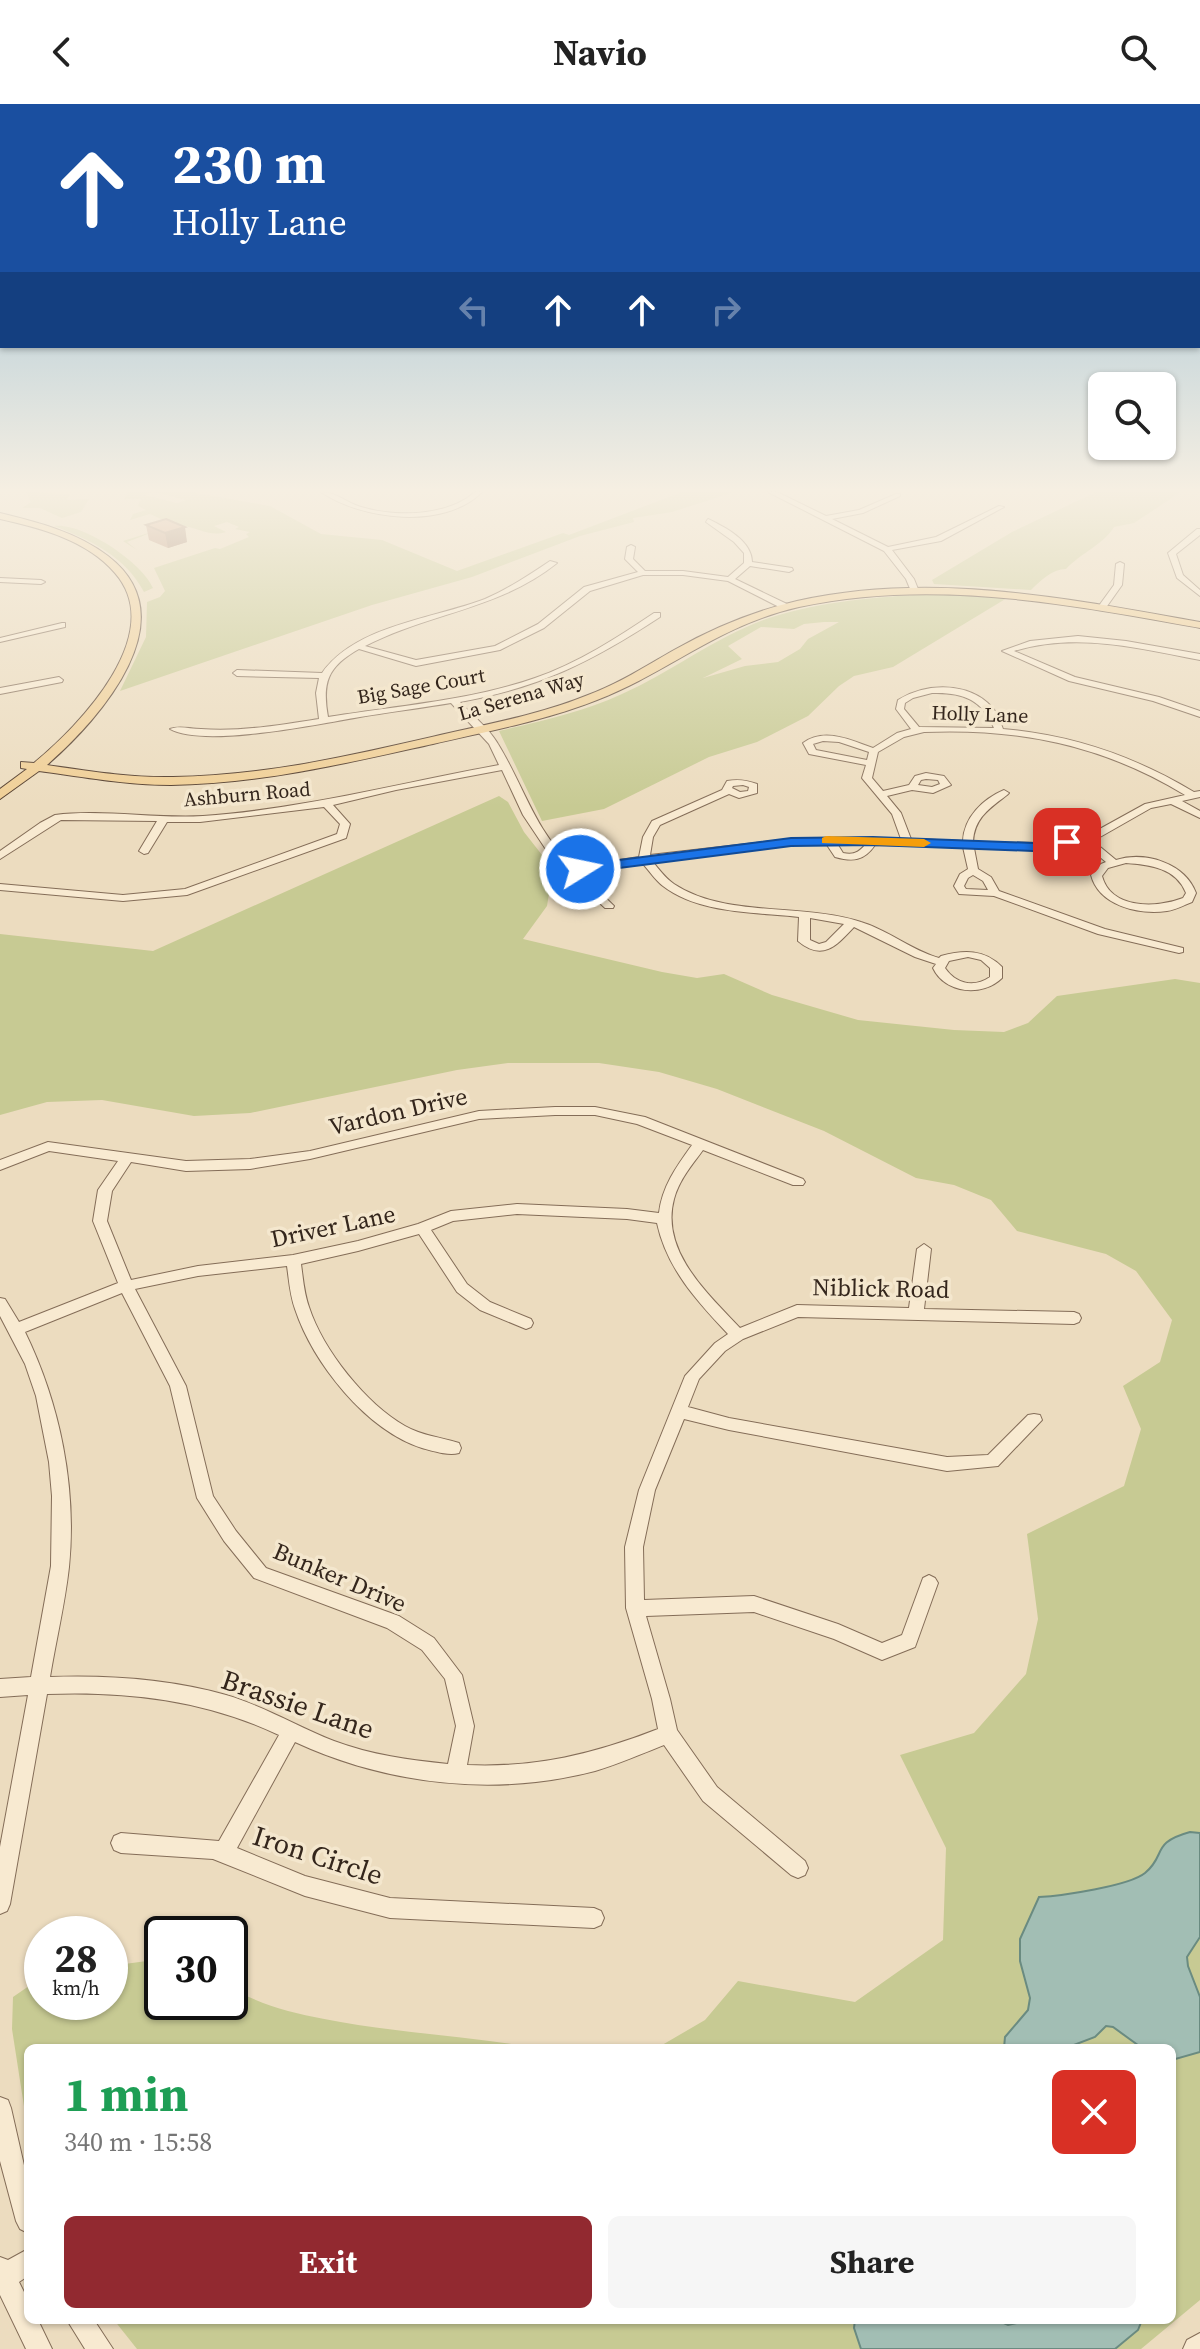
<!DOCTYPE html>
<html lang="en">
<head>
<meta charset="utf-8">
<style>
	body { margin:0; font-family:"Source Serif 4",serif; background:#f6f6f6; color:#222; height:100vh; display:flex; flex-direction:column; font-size:30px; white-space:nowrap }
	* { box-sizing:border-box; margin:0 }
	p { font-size:26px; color:#767676 }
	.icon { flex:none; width:44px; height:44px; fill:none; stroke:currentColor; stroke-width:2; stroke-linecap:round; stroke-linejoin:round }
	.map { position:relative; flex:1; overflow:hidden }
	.details { position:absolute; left:24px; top:1940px; width:1152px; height:280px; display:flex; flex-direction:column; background:#fff; border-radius:12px; box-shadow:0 2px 6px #0004 }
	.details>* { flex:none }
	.top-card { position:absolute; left:0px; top:0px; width:1200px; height:244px; box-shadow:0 2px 6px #0004; background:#1a4fa0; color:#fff; overflow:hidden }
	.fabs { position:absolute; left:1088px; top:268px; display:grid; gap:16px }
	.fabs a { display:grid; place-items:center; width:88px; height:88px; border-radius:12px; background:#fff; box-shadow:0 2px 6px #0004; font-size:40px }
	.speed { position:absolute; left:24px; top:1812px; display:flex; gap:16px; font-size:40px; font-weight:700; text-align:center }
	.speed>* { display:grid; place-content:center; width:104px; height:104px; border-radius:50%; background:#fff; box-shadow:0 2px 6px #0004; line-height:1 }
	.speed small { font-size:20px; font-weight:400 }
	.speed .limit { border:4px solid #111; border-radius:12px; background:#fff; color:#111 }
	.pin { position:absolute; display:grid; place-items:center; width:68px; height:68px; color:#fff; margin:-34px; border-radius:16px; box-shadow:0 4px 12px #0006 }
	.me { position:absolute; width:88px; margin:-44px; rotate:80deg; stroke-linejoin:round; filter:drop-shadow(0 0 6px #0008) }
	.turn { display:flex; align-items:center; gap:28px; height:168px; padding:0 40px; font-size:36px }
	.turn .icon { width:104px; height:104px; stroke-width:2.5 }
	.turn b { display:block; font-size:56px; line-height:68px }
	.lanes { display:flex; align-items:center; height:76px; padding:0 40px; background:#0003; justify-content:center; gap:40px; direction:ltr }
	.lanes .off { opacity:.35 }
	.round { display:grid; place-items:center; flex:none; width:84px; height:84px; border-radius:12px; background:#f6f6f6 }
	.summary { display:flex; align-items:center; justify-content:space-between; height:136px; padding:0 40px }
	h1 { font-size:48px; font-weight:700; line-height:60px; color:#1e9e55 }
	.action { display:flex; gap:16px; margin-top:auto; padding:16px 40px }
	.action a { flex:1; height:92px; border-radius:12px; background:#922930; color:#fff; font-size:32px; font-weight:700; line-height:92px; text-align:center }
	.action a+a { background:#f6f6f6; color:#222 }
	header { display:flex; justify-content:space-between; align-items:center; height:104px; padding:0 40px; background:#fff; font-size:36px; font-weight:700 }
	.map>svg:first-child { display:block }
</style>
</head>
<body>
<header><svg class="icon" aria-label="back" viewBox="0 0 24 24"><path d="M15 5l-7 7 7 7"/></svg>Navio<svg class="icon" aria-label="search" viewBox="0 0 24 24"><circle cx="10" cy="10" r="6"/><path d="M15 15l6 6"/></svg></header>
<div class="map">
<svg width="1200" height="2245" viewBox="0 0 1200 2245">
	<rect width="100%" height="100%" fill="#ecdcbf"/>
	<path fill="#c7ca93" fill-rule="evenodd" d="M26,388l44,2 -3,6 22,-1 -8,13 -19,6 -22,-10h-18l9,-6z
		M128,388h23l-7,3 33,8 9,-3 -32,-8h37l79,14 51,28 61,6 75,31 106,-38 6,2 113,-43h52l-62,20 -39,6 1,4 -54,14 -108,41 -100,28 -252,86 26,-54 1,-35 13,-5 5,-6 -11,-23 61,-20 5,1 29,-12 -3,-3 4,-2 -15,-3 4,-2 -12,-5 -13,4 12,6c-17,5 -27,-4 -43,-6 -16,-2 -41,11 -56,16l10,8 -14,-9 51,-16 -24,-11 -20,6 3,-6 13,-4 -8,-4 3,-7h-17z
		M1096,388h85l-47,31 -20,4c-10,17 -33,26 -48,42 -14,0 -26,12 -35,21l-97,-6 -2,-4 80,-48z
		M54,422c28,-4 88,36 99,62l-9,4c-18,-35 -55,-53 -90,-66z
		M931,490l76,4 -114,69 -39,9 -15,10 -31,30 -51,26 -48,15 -105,52 -62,12 -43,-90c42,-10 84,-19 123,-37 50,-22 94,-58 147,-76 53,-17 107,-21 162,-24zM824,518h15l-31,17 -8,10 -22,13 -33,4 -42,12 39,-19 -14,-13 33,-19 33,2 10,-5z
		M499,692l9,6 16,30 29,37 -6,37 -24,33 139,33 35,6 27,-4 48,21 86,25 96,10 50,2 24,-9 29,-27 118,-17 25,4v1317l-59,49h-1004l-23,-29h1058v-272h-515l48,-28 33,-39 117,21 88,-62 3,-92 -46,-93 74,-22 52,-59 12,-55 -11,-85 97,-48 17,-57 -18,-43 37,-24 12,-42 -36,-49 -30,-17 -89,-23 -26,-31 -37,-15 -38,-7 -92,-47 -107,-42 -58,-17 -60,-9h-91l-51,7 -207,43 -56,3 -92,-16 -55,2 -47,13v-181l153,17z
		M154,1856l8,3v39h68v-13c19,8 38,17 58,22 82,21 167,23 250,37h-510v84l-16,-103 1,-32 29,-20v25h68v-36z"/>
	<path fill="#a2beb4" stroke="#6a8b81" stroke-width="2" d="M1190,1728l10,1v104l-13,20 1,9 12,31v55l-28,8v-12h-30l-29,-21 -7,-1 -11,11 -29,11h-62l1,-11 23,-27 2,-12 -10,-37v-22l19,-42c22,-1 90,-11 106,-24 22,-18 5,-30 45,-41z
		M855,2216h142l11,5 21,-5h113l-4,10 -23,19h-254l-7,-21z"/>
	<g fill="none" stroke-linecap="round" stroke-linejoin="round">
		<defs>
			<path id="minor" d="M321,388c15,0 26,11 40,15 34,10 86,10 114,-15h7c-38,38 -120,28 -161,0z
				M768,388h9l49,24 33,-6 37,-16h4v2l-37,17 -31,6 56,28 48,-10 63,-31 5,1 -63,34 -49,9 22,29 4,10 -4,2h-3l-5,-12 -22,-28z
				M708,415c17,8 44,22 44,43l40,6 1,2 -4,2 -39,-6 -15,13 54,26v4h-6l-55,-28 -45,-6h-40l-53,16 -46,37 -44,22 -84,16 -57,-17c-32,18 -37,34 -31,68 68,-11 141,-16 207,-39 43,-15 82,-40 119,-65h6v4c-67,44 -121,71 -200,85 12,13 29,26 38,42 27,44 36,86 76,123l65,-10 4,-20 9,-16 70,-31 5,-9c11,-2 19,-1 30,3v9l-18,5 -10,-4 -69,31 -7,12 -3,18 141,-16h34l4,-2 4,2h68l-9,-25 -30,-36 4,-13 -57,-11 -6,-11c21,-16 48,-3 70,5l24,-15 14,-4 -15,-20 2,-9c27,-17 70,-19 94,7 5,6 8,14 11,22 70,6 131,27 191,63l6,-1v6l-18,4 18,10v7l-29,-14 -20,4 -58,33 23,19c29,-9 69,3 80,33l-4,9c-8,3 -16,8 -25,9 -28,4 -68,-5 -76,-36l10,-11 5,-2 -22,-18 -51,6 -59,-2 4,21 13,8 8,14 106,38 78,19v4l-4,1 -81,-19 -104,-38 -35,-2 -5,-8 6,-12 8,-5 -5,-22 -88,-2c-11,16 -22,17 -40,12l-8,-12h-36l-139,16c7,8 13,17 22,23 51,34 129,19 187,38 27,8 50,28 78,36l2,-2c23,-6 43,-7 61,11v11c-19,19 -57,16 -69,-10l3,-4 -21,-7 -61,-30c-17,18 -31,35 -56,14l1,-24c-43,-5 -100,-3 -136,-31 -8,-6 -14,-16 -21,-23l-63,9 35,34 -1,2h-8l-54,-51 -28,-42 -21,-45 -106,20 -63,15 17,19 -4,14 -159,57 -64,6 -123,-11v-6l123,11 62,-6 152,-55 3,-10 -16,-17 -124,15h-33l-19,31 -4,1 -5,-3 18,-30 -96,-1 -61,39v-8l40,-28 15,-8c46,-6 101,4 148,1 100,-7 197,-33 296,-51l-10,-21 -38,-41c-30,5 -61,9 -91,14 -41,7 -156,31 -190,12 9,-4 20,0 31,0 39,3 79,-4 118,-10l-3,-26 3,-15 -82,-2 -4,-3 4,-3 85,3c34,-48 111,-54 163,-74 23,-10 44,-24 65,-38l7,2c-57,46 -128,50 -192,83l51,14 79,-14 43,-22 46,-37 54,-15 -13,-13 2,-12 4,-2 4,2 -2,12 12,12h38l45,6 16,-14v-10l-10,-11 -28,-20zM932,589c30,-1 50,6 62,35l-75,-1 -15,-18 1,-6 8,-5zM924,628c95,-4 179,13 261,63l-40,9 -58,32c-16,-9 -35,-17 -51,-8l-1,5 8,10 -70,-1c1,-24 17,-34 34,-47l2,-2 -5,-3c-21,9 -40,27 -41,51l-52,-2 -10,-26 -14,-17 25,-6 21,3 18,-8 -7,-9 -18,-3 -11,3 -6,9 -26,6 -11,-13 6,-26 26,-15zM823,637l16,1 30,10 -2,8 -51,-10 -3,-6zM926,675l12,1 2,4 -8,3 -14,-2 3,-5zM743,681l6,2 -1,4 -8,1 -8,-4 1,-2zM1046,726l13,1 18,8 -25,3zM838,741h27c-7,8 -12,10 -22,8zM1126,759c25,2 50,5 60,30l-3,5c-25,10 -72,12 -81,-22l6,-8zM973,771l10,6 5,9 -22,-1 -2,-3 4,-8zM810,814l34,6 -18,18 -7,2 -9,-4zM968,853l13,3 9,8v9c-16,11 -34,7 -45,-9l4,-7z
				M1197,425h3v6l-24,19 7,21 17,15v6l-23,-18 -9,-25z
				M1120,458l4,2 -2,21 -17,24h-6l-1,-2 16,-22 2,-21z
				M0,474l41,2 4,2 -4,2 -41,-2z
				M62,519h3v4l-65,15v-4z
				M1078,532l48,5 74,13v6c-62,-12 -124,-28 -186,-9l61,26 84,20 41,14v6l-47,-16 -84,-20 -67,-30 28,-10z
				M59,573l4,3 -1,2 -62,12v-6z
				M555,1003h40l50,10 158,62 2,3 -2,3h-10l-90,-35c-11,15 -24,30 -29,49 -14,52 34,95 66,129l57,-23 112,3 8,-59 7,-5 7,5 -7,60 150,3 5,2 2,4 -2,4 -5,2 -276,-7 -55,22 -18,12 -26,28 -11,28 41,11 218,39 41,-2 40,-40 6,-1 6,1 2,5 -44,46 -51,5 -218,-41 -45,-11 -29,71 -12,57 1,53 110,-4 84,28 44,19 20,-8 21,-57 6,-3 6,3 3,5 -23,64 -33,13 -48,-21 -80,-27 -108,4 24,83 7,31 40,57 88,74 3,7 -3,7 -7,3 -7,-3 -88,-74 -39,-56c-23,9 -45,19 -69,26 -99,26 -207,14 -300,-29l-58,106 68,28 85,22 204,10 7,3 3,7 -3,7 -7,3 -204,-10 -85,-22 -92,-37 -92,-6 -7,-3 -3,-7 3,-7 7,-3 98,8 60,-106c-74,-35 -152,-44 -232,-41l-37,210 -3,7 -7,3v-67l28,-152 -28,2v-18l31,-2 20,-111 1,-70 -3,-34 -13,-66 -11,-32 -25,-48v-18l5,1 14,23 99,-39 -25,-62 5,-31 20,-29 -69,-10 -49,19v-10l48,-18 138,19 64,-2 60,-8 169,-40zM555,1011h40l42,9 55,21c-16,22 -30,42 -33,68l-32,-4 -110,-5 -66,7 -33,13 -60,17 -65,14 -95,11 -67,14 -24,-59 5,-30 19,-29 55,9 64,-2 60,-10 169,-40zM517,1110l110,5 30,4c10,46 40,78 71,111l-13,9 -30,33 -46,114 -14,57 1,61 26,91 6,30c-64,25 -122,39 -191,36l7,-39 -12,-51 -28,-37 -35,-22 -133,-48 -30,-37 -23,-35 -27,-110 -51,-97 63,-13 89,-10c2,14 3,29 8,43 18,54 71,121 127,139 11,3 26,8 37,5l2,-5 -2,-5c-18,-6 -37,-7 -54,-17 -39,-22 -82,-76 -96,-119 -5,-14 -6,-29 -8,-43l57,-13 61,-17 38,58 23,18 46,19 5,-2 2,-4 -2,-4 -41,-17 -23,-18 -36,-54 22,-9zM122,1189l48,93 27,112 27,43 30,37 133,50 35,22 23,29 11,47 -8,38c-38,-4 -77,-9 -114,-23 -36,-14 -70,-35 -108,-46 -56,-16 -118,-20 -176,-18 6,-37 15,-73 19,-110 8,-80 -9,-163 -44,-235z
				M0,1993l8,3 3,8 17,75v50l-8,-4 -4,-8 -16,-60z
				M28,2145v27l-9,6 9,18v20h10l14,29h-26l-26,-54v-38l8,3z
				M67,2216h27l19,29h-28z
				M1200,2229v16h-17l4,-9z"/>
			<path id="major" d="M0,409c37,9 77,19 108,43 81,62 -7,162 -61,209 41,6 84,13 126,12 90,-1 176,-21 263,-41 51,-12 103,-21 152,-41 30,-11 58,-29 86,-45 39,-22 80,-39 123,-49 134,-30 270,-3 403,21v6c-132,-24 -267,-50 -401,-21 -80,18 -130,65 -202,93 -53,21 -109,31 -164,44 -86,19 -173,40 -262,41 -44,0 -88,-8 -132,-14l-39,28v-10l27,-20 -6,-1v-6l13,1c46,-38 134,-129 81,-190 -28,-33 -75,-45 -115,-54z"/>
		</defs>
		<use href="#minor" stroke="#846d58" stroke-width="2"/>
		<use href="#major" stroke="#523c2c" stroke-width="2"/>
		<use href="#minor" fill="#f8ead1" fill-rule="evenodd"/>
		<use href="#major" fill="#f0cf96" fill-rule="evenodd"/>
	</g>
	<path fill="#ae7e65" d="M146,421l41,17 -19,6 -19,-8z"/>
	<path fill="#8d6752" d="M185,423l2,15 -19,6 -3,-15z"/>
	<path fill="#ca9375" stroke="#8d6752" stroke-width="2" d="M166,415l19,8 -20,6 -19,-8z"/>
	<linearGradient id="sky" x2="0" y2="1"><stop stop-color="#8cb8d3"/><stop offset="0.55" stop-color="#f6efe2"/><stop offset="1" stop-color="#f6efe2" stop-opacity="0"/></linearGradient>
	<rect width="1200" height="703" fill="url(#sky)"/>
	<path fill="#1a73e8" stroke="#114b97" stroke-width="2" d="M873,733l160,6 34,-5 6,4 -6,4 -34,5 -160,-6 -82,1 -211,27 -6,-4 6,-4 211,-27z"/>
	<path fill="#f59e0b" d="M826,732l98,3 7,4 -7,4 -102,-4v-5z"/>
	<g text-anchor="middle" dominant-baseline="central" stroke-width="7" stroke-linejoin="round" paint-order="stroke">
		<g font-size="20" fill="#34261c" stroke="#f4e7ce">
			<text transform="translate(421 582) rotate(-10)">Big Sage Court</text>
			<text transform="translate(521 592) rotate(-16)">La Serena Way</text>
			<text transform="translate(980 610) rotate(2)">Holly Lane</text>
			<text transform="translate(247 690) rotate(-5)">Ashburn Road</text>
		</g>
		<g font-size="24" fill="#34261c" stroke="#f4e7ce">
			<text transform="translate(398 1007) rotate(-13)">Vardon Drive</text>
			<text transform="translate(333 1122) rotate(-12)">Driver Lane</text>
			<text transform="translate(881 1184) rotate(1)">Niblick Road</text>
			<text transform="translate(340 1473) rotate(23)">Bunker Drive</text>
		</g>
		<g font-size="28" fill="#34261c" stroke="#f4e7ce">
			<text transform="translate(298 1600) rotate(19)">Brassie Lane</text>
			<text transform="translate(318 1751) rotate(18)">Iron Circle</text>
		</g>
	</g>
</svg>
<div class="fabs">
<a><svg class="icon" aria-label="search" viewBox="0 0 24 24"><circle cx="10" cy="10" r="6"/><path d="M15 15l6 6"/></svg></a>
</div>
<div class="speed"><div>28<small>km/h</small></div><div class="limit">30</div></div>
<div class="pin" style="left:1067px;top:738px;background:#d93025"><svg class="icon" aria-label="arrive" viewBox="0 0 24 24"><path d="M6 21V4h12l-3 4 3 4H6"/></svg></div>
<svg class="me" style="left:580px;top:765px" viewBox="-20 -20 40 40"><circle r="17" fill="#1a73e8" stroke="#fff" stroke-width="3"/><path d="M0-11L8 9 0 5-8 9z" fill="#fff"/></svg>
<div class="top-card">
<div class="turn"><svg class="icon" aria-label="ahead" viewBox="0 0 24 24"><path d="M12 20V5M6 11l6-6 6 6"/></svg><div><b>230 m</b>Holly Lane</div></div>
<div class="lanes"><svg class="icon off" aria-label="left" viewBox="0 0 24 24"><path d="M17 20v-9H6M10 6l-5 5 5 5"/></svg><svg class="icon" aria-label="ahead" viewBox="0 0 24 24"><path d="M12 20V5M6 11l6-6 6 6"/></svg><svg class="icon" aria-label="ahead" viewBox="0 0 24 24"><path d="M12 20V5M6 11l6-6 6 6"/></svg><svg class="icon off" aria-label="right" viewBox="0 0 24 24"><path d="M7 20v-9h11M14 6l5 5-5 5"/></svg></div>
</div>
<section class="details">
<div class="summary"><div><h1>1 min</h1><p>340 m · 15:58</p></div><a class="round" style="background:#d93025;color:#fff"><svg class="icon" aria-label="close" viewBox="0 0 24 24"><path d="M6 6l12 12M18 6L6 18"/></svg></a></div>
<div class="action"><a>Exit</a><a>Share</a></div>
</section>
</div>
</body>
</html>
